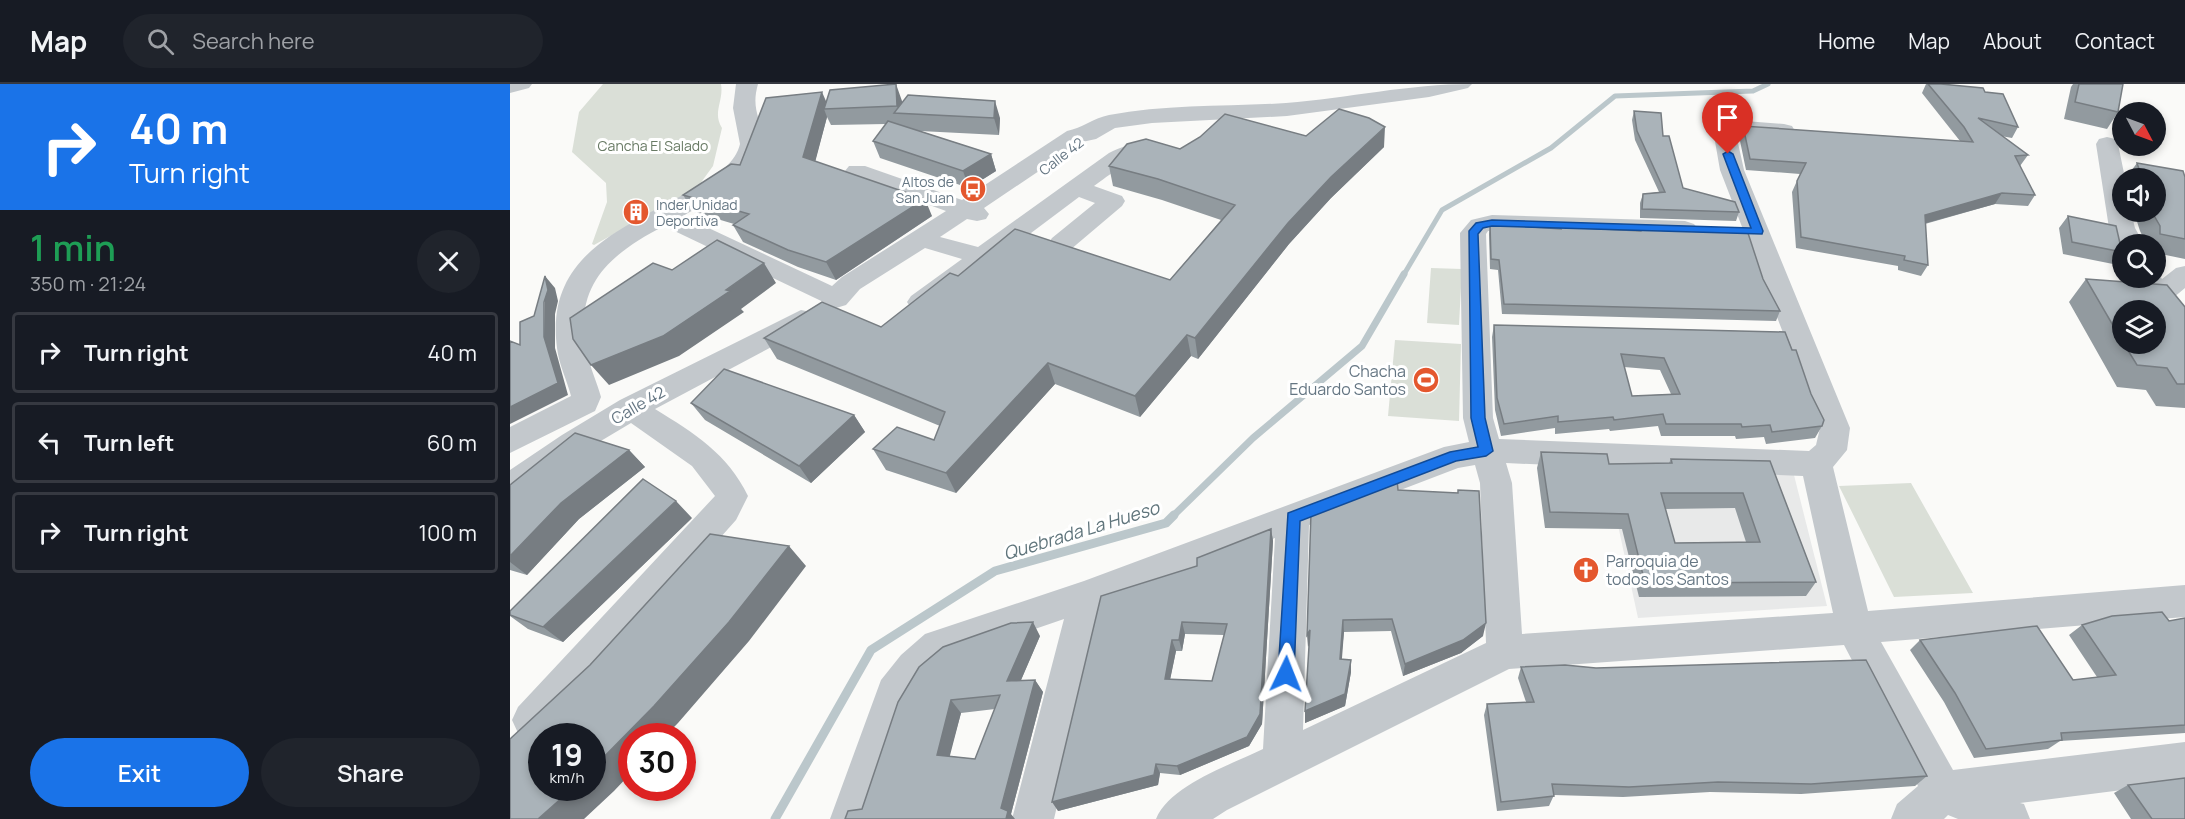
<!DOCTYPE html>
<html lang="en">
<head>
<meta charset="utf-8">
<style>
	body { margin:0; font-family:Manrope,sans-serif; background:#20242c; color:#f1f3f6; height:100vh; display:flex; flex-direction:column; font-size:22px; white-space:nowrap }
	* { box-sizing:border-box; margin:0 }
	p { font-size:20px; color:#9ea1a6 }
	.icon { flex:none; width:33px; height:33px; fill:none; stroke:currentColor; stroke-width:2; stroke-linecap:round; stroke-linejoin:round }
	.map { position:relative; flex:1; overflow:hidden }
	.side { display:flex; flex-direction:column; background:#171b24; width:510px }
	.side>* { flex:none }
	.guide { background:#1a73e8; color:#fff; overflow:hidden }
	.needle { width:39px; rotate:131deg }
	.buttons { position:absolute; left:1602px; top:18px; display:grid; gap:12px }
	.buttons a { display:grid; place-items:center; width:54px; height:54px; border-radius:50%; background:#171b24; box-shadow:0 3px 9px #0003; font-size:30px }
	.speed { position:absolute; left:18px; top:639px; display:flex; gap:12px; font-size:30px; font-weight:700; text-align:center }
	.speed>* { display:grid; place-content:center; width:78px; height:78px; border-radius:50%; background:#171b24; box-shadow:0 3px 9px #0003; line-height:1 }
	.speed small { font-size:15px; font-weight:400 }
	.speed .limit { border:9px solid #d22; background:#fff; color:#111 }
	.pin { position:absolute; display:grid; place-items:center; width:51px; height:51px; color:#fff; margin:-62px -26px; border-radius:50% 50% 50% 0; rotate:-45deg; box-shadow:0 0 6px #0007 }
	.pin .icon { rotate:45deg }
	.me { position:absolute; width:66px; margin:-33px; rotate:2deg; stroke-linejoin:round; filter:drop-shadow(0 0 4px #0008) }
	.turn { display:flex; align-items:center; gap:21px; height:126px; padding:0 30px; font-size:27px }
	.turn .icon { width:78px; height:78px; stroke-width:2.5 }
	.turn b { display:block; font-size:42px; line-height:51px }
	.round { display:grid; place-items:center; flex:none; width:63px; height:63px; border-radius:32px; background:#20242c }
	.head { display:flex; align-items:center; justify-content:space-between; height:102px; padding:0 30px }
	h1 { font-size:36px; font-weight:600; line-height:45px; color:#1e9e55 }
	.action { display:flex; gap:12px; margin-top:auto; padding:12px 30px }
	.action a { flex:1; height:69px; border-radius:36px; background:#1a73e8; color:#fff; font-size:24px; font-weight:600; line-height:69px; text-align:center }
	.action a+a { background:#20242c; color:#f1f3f6 }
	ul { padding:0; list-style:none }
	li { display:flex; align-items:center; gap:18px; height:81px; margin:0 12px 9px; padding:0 18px; border:3px solid #363941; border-radius:6px }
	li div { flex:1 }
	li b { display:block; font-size:22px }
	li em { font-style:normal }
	header { display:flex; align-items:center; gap:36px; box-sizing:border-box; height:84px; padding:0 30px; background:#171b24; border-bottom:2px solid #363941 }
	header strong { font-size:28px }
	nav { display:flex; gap:33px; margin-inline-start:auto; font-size:21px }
	.search { width:420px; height:54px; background:#20242c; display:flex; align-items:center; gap:15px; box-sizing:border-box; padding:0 21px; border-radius:33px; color:#9ea1a6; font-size:22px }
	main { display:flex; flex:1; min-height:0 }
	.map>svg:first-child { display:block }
</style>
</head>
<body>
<header>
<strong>Map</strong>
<div class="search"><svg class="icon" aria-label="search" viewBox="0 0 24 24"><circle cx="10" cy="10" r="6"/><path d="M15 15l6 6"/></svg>Search here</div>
<nav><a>Home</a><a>Map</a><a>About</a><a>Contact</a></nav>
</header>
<main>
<section class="side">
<div class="guide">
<div class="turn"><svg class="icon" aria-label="right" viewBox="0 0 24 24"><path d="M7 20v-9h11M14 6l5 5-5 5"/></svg><div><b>40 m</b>Turn right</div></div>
</div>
<div class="head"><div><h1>1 min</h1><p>350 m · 21:24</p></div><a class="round"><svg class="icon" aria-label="close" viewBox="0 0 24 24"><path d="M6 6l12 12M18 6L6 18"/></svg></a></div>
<ul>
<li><svg class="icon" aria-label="right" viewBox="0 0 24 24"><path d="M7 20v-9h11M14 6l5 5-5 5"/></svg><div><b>Turn right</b></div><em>40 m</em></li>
<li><svg class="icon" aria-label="left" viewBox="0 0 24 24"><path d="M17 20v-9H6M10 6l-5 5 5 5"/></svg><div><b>Turn left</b></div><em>60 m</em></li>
<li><svg class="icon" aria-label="right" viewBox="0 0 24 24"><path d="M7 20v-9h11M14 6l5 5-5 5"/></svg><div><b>Turn right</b></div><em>100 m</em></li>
</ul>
<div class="action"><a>Exit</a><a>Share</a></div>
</section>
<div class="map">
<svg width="1675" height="735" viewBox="0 0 1675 735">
	<rect width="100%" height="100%" fill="#fafaf8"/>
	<path fill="#e8e9e9" d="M1095,381l189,10 33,131 -189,12z"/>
	<path fill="#dadfd7" d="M93,0h118c3,17 -9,28 1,44l-9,38 -16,22 -103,57 -2,-1 15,-42 -1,-19 -34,-31 7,-40z
		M921,184l31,1 -3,56 -32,-2z
		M885,256l66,4 -2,77 -71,-5z
		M1401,399l62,110 -79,4 -55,-111z"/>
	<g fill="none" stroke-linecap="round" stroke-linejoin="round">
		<path stroke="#bbc7cb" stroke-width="5" d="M893,192l39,-66 109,-62 64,-52 138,-5 15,-7"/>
		<path stroke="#bbc7cb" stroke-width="7" d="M663,432l80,-78 109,-92 42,-72"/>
		<path stroke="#bbc7cb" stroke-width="9" d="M265,735l96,-169 124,-79 171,-48 8,-8"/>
		<path fill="#c3c8cc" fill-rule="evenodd" d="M0,0h22l-3,4 -19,5z
			M226,0h22c-7,24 2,33 5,54 3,34 -56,64 -80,78l149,70 10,-9 104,-66 -97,-35 -4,-5 4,-5h16l97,34 105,-69c15,-3 27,-13 42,-16 58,-11 118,-8 177,-12 62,-5 123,-19 186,-19l-4,4 -39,9 -142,19 -135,7 -37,5 -19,11 -14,3 -98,66 5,6 -3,5 -9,2 -10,-2 -27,18 38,10 131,-94c15,-7 32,-14 49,-10l3,5 -3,5c-30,7 -39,15 -64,33l28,10 3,5 -3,5 -52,44 -9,2 -9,-2 -4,-6 4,-6 43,-35 -16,-6 -148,111 -10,3 -10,-3 -4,-6 4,-6 51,-37 -37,-11 -65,41 -14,16 -10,3 -172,-82c-54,28 -92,59 -77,127 3,15 10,29 14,44l-6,14 -85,42v-26l61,-31c-4,-16 -12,-31 -14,-48 -13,-101 78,-122 146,-165 15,-9 33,-21 37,-39l-7,-36z
			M1222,36l52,4 8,2 3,5 -3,5 -8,2 -48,-4 8,36 106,258 -3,22 -14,17 35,144 317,-26v32l-304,25 72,128 232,-28v40l-165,21 4,1 6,15h-72l-10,-4 -4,4h-53l6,-15 21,-18 -74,-141 -335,24 -282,141 -14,9h-57c14,-34 74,-54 107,-70l12,-211 -171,67 -50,214h-42l52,-200 -113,39 -24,21 -16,23 -39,117h-42l51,-139 20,-25 24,-21 159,-53 360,-134 25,-5 -6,-24 -3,-185 11,-13 21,-5 193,6 9,3 4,5 -4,5 -9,3 -197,-6 -2,3 7,184 6,21 310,12 7,-6 4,-17 -100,-258 -7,-40 3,-5zM996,379l297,13 30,137 -311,21 -10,-151zM965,381l5,18 6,160 -183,87 6,-205 149,-57z
			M1597,53l8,2 3,5 7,34h-3v34h9l4,16 9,16h-22v6l-13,-22 -13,-84 3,-5z
			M1675,182v22l-12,10 12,16v30c-20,-6 -41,-47 -50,-66h21v-7l6,8 14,-11z
			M291,226l10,2 4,7 -4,7 -156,83c39,24 73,45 93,87l-12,24 -190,213 -14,6 -14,-6 -6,-13 6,-13 197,-211 -23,-30 -61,-43 -47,28 -63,45 -11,4v-30l52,-35 58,-35z"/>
	</g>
	<path fill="#929a9f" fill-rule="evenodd" d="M1416,0h15l44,8 33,35 -6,11 -11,-2 27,19 -8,11 15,29 -7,11 -33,-2 -70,20 3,41 -7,11 -23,-6v-4l-102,-18 -4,-56 8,-18 -54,-4 -7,-34 4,-10 217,15 -38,-48z
		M1563,0h50l-5,28 -11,17 -43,-10 7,-32z
		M316,17h76v2l98,15 -1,17 -79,-4 71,23 5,17 -27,17 -89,-30 -7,-17 13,-17 -55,1 -4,-8 -12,44 117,55 -96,64 -38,-13 -55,-25 -10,-17 1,-1 -40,-12 -11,-17 57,-30z
		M1124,27l29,25 20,52 56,24 -3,9 -96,-3v-15l3,-9 16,-2 -24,-52 -3,-20z
		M796,52l78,11 -53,51 -42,46 -91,115 -7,-3 -51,61 -85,-33 -99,109 -70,-23 -13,-21 61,-9 6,-14 -163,-67 -13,-21 117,-11 289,-47 51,-60 -59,-20 -49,-14 -4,-20 71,-17z
		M1627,79l48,14v82l-29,-6v-9h-10v-1l-6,-12 -6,-19h22v-34h-30z
		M1558,132l54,36 -9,12 -50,-10 -4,-26z
		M980,140l70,5v-2l81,4 1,-4 121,52 17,32 -4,10 -274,-7 -4,-44 -8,-1 -1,-35z
		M1576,195l99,28v101l-29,-2 -10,-16 -29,-3 -48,-85zM1612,226l34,34h-34z
		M984,241l291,7 26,62 11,32 -7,12 -49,6 -2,-7 -28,2 -1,-3h-74l-3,-10 -48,5 -1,-2 -54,5v-6l-54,8 -6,-26 -3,-73zM1114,283l36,3 11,24 -39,2z
		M181,319l163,12 11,17 -54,51 -106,-63z
		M119,366l16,17 -66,52 -52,56 -17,-5v-85z
		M1031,368l68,12 60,-1 2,-4 99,2 46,121 -10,14 -167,1 -17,-68 -77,-1 -8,-60zM1225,424l11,34 -71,1 -10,-34z
		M888,406l60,3v-3l25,146 -22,17 -58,23 -12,-45 -47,1 -3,27 10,13 -6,34 -40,17v-12l4,-66 -1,2z
		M182,434l-129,124 -35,-13 -18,-13v-5z
		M761,445l2,12 -11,183 -13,22 -69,29 -20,-2 -2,12 -100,26 139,-245zM675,550l39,1 -12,46 -42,-2 6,-28h6z
		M1675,534v115l-125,8 -12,8 -74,9 -30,-56 -34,-52 10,-10 153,40 24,-3 -28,-42 13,-10 87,-4z
		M530,552l-19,44h14l8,12 -32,122 -149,-5 57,-142zM485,625l-20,50 -26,-3 12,-43z
		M1011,583l406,109 -12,10 -114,8 -91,-2 -87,5 -69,-2 -5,11 -52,5 -13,-96 3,-11 39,-2 -8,-24z
		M1618,701l57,34h-54l-17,-26z"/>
	<path fill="#777d82" d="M386,0l6,17 1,13h-3l-3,-8z
		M312,8l7,16 -5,1 3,8 -15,57 -9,-17z
		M485,17l5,17 -1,17 -5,-17z
		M875,43l-1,20 -53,51 -42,46 -91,115 -3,-21 93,-115 43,-46z
		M481,70l5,17 -27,17 -6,-17z
		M1492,109l-7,11 -76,21 6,-10z
		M415,115l7,17 -96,64 -10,-18z
		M254,179l12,20 -35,26 3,3 -65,44 -70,29 -18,-20 135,-75z
		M35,192l10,12 3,13 -3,13v34l13,47 -58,29v-17l34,-70z
		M677,251l4,21 -51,61 -5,-21z
		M538,279l7,21 -99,109 -10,-20z
		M344,331l11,17 -54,51 -12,-17z
		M119,366l16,17 -66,52 -52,56 -17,-13v-6l51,-53z
		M166,417l16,17 -129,124 -20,-15z
		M761,445l2,12 -11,183 -13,22 -69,29 -3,-9 83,-52z
		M279,462l17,20 -57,75 -71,82 -13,13h-33v36l-18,19 -30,28h-46l35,-31h19v-19z
		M833,536l1,12 -3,39 -1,-12z
		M523,538l7,14 -25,58 -8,-13z
		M672,538l3,12 -3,17 -3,-11z
		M976,539l-3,13 -22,17 -58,23 2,-12z
		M800,546l1,12 -3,5 -1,-12z
		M662,556l4,11 -8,39 -3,-11z
		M841,576v12l-6,34 -40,17v-12z
		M525,596l8,12 -32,122 4,5h-9l-5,-11z
		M441,616l10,13 -14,54 -10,-12z
		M646,680l4,9 -2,12 -100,26 -6,-9z"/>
	<path fill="#aab3b9" stroke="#777d82" stroke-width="1.5" fill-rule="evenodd" d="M386,0l1,22 -73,3 6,-19z
		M1418,0h13l42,4 2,4 18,2 15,33 -40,-9 50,37 -13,1 20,39 -33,-2 -77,22 3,50 -24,-5 1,-4 -104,-19 -4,-56 9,-18 -56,-4 -7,-33 230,16 -9,-15z
		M1569,0h44l-5,28 -43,-10z
		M312,8l-19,65 122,42 -99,63 -38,-12 -55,-25 16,-11 -66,-19 48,-31 9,1 26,-67z
		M398,11l87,6 -1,17 -100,-5z
		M829,25l30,9 16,9 -54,50 -43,46 -93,115 -8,-3 -52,61 -87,-33 -102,110 -73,-24 24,-22 37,13 11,-28 -181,-74 58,-36 59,25 69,-54 8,3 57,-47 155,51 65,-75 -77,-26 -49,-13 18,-22 19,-5 34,10 20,-12 25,-23 81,22z
		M1124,27l27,2 2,23h6l14,52 52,14 4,10 -97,-3 1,-15 22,-2 -28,-61z
		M378,37l103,33 -28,17 -90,-30z
		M1627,79l46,8 2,6v62l-25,-5v-8l-8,-14h4v-34h-14z
		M1558,132l48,10 6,26 -50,-10z
		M980,140l71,5 -1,-2 81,4 1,-4 105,3 16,49 17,32 -276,-7 -5,-44 -8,-1z
		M207,156l47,23 -38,27 4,1 -67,45 -72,29 -18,-26 -3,-21 83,-55 19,7z
		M35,192l3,14 -4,12v35l14,46 -48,24v-66l10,4v-23l14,-6z
		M1576,195l81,6 18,22v77h-8l-10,-16 -30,-3 -13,-21h32v-34h-34v31z
		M984,241l291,7 7,18h4l15,44 13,26 -2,6 -50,6 -2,-7 -28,2 -1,-3h-75l-3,-10 -49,6 -1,-3 -55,5v-6l-54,8 -7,-26zM1111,270l43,4 16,36 -48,2z
		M214,285l130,46 -55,51 -108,-63z
		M65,349l54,17 -68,53 -51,53v-71z
		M1031,368l66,2 2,10 63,-1 -1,-4 99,2 46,121 -171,1 -17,-69 -78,-2zM1151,409h82l17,49 -85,1z
		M133,395l33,22 -133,126 -33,-12v-4z
		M887,396l1,10 60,3v-3l21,1 7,132 -23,17 -58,24 -13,-45 -49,1 -3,39 11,1 -6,34 -40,17 5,-81 -3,5 4,-122z
		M761,445l-11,185 -13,23 -70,29 -21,-2 -2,11 -102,27 49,-206 96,-30v-8zM672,538l45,2 -15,57 -47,-2 7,-39h7z
		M200,450l79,12 -60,76 -75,84 -62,63v-33h-50v52h31l-35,31h-28v-80l80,-74z
		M1652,528l7,9 16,-3v107l-124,8 1,7 -76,9 -31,-56 -35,-53 117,-14 36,54 43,-5 -34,-50 30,-9z
		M523,538l-26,59 28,-1 -34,128 7,3 -2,8h-161l3,-8 14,-2 36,-107 21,-35 24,-20 68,-24zM490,611l-25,64 -38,-4 14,-55z
		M1356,576l61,116 -116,8 -93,-2 -89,5 -77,-3 2,12 -53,6 -14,-98 47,-2 -13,-35 44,-2 31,3z
		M1675,694v41h-33l-24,-34z"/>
	<path fill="#1a73e8" stroke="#114b97" stroke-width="1.5" d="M1218,67l5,3 30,77 -1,3 -270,-8 -9,2 -5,6 7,184 8,33 -7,5 -30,5 -156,60 -6,153 -2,5 -6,2 -6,-2 -2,-5 10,-161 162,-61 28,-5 -7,-29 -2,-187 7,-8 16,-3 259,8 -28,-74z"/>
	<defs>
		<symbol id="bus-disc" viewBox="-11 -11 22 22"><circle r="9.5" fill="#e4572e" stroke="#fff"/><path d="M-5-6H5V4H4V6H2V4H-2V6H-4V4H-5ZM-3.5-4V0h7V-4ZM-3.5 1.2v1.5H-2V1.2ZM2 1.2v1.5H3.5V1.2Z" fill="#fff"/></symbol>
		<symbol id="building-disc" viewBox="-11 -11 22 22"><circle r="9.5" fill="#e4572e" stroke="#fff"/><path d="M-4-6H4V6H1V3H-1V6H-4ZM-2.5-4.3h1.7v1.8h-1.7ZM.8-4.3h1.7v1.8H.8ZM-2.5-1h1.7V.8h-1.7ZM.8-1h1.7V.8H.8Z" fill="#fff"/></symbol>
		<symbol id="stadium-disc" viewBox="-11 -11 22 22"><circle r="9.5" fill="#e4572e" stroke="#fff"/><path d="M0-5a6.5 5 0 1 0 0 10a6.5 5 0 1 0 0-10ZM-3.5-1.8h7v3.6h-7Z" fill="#fff"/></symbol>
		<symbol id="church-disc" viewBox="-11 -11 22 22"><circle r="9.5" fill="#e4572e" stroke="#fff"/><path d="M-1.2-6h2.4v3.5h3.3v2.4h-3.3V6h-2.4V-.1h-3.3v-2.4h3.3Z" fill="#fff"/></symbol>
	</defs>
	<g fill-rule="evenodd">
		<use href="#bus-disc" x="448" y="90" width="30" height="30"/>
		<use href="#building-disc" x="111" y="113" width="30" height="30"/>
		<use href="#stadium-disc" x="901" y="281" width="30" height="30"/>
		<use href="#church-disc" x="1061" y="471" width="30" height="30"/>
	</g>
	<g text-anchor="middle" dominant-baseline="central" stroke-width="6" stroke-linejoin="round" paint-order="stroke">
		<g font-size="14" fill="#687a64" stroke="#fff">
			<text x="143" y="61">Cancha El Salado</text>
		</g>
		<g font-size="14" fill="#657683" stroke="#fff">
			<text transform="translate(551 72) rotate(-38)">Calle 42</text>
		</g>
		<g font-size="14" fill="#657683" stroke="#fff" text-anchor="end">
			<text x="444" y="97">Altos de<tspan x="444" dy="16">San Juan</tspan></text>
			<text x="146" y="120" text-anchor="start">Inder Unidad<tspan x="146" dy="16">Deportiva</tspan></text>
		</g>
		<g font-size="16" fill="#657683" stroke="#fff" text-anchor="end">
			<text x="896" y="287">Chacha<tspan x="896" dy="18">Eduardo Santos</tspan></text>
			<text x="1096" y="477" text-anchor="start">Parroquia de<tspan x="1096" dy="18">todos los Santos</tspan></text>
		</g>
		<g font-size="16" fill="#657683" stroke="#fff">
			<text transform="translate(128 321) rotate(-30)">Calle 42</text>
		</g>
		<g font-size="18" font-style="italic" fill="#60757c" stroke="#fff">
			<text transform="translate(571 446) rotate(-17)">Quebrada La Hueso</text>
		</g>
	</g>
</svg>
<div class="buttons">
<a><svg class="needle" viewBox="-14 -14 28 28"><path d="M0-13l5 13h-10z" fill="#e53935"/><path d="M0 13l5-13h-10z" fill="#9ea1a6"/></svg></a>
<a><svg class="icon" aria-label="sound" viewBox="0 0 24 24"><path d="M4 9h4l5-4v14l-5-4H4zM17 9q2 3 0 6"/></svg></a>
<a><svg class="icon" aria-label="search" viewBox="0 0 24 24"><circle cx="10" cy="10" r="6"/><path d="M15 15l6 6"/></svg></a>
<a><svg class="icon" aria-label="layers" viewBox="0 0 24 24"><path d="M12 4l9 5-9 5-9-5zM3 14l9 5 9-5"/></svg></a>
</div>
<div class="speed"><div>19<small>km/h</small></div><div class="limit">30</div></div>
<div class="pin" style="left:1218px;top:70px;background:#d93025"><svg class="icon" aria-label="arrive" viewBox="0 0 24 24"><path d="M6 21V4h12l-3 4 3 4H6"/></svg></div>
<svg class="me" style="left:776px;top:590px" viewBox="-20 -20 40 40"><path d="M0-17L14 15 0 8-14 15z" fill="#1a73e8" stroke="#fff" stroke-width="4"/></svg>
</div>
</main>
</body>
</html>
